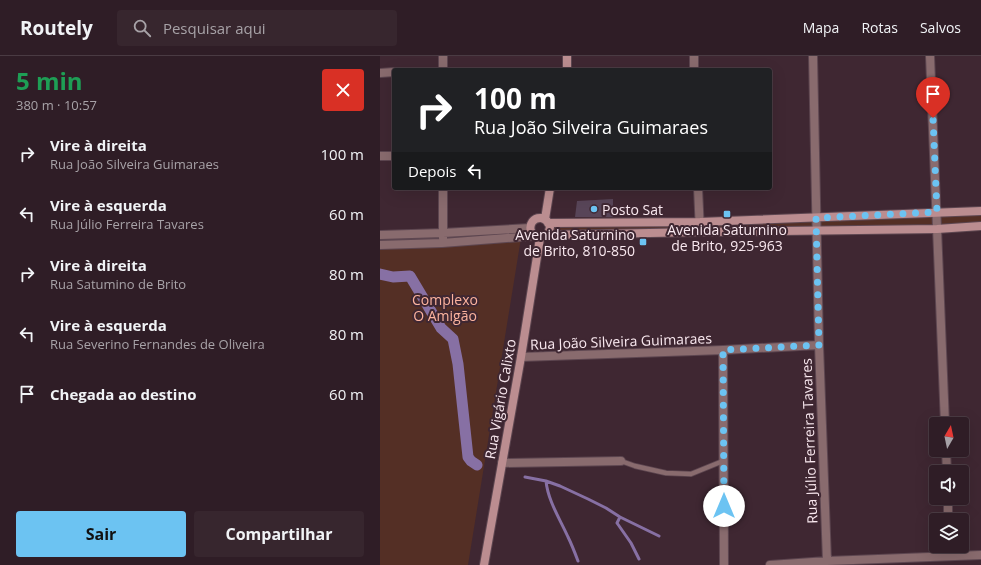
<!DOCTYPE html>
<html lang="pt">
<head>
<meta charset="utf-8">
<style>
	body { margin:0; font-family:"Open Sans",sans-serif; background:#37262e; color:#f1f3f6; height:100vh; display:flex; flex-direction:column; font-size:15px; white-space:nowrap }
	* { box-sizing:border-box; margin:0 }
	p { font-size:13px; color:#a7a2a7 }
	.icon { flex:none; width:22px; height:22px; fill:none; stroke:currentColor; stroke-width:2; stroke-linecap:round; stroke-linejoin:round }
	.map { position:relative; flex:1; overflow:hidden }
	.drawer { display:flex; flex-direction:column; background:#2f1d26; width:380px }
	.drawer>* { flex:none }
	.guide { position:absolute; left:12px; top:12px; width:380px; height:122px; border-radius:4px; box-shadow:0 4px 16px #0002,0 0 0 1px #4a3b43; background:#202124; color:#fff; overflow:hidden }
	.needle { width:26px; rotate:9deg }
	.tools { position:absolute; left:549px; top:361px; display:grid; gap:8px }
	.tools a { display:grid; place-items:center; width:40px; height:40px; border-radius:4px; background:#2f1d26; box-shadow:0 4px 16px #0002,0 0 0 1px #4a3b43; font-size:20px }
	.pin { position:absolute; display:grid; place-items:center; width:34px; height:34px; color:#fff; margin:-41px -17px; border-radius:50% 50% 50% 0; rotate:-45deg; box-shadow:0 0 4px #0007 }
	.pin .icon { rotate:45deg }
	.me { position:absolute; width:44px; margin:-22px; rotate:0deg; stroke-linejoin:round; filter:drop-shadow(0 0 3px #0008) }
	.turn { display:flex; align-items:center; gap:14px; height:84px; padding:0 16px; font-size:18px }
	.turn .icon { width:52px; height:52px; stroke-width:2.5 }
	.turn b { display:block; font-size:28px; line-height:34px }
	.then { display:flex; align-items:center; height:38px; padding:0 16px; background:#0003; gap:8px; font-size:15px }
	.round { display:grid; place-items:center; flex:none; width:42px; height:42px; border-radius:4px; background:#37262e }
	.headline { display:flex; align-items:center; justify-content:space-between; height:68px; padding:0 16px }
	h1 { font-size:24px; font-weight:700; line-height:30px; color:#1e9e55 }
	.cta { display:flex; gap:8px; margin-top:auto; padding:8px 16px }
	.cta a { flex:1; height:46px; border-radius:4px; background:#6cc3f2; color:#111; font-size:16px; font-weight:700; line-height:46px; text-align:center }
	.cta a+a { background:#37262e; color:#f1f3f6 }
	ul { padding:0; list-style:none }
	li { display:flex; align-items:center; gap:12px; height:60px; padding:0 16px }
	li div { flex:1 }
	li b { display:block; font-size:15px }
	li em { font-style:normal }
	header { display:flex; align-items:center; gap:24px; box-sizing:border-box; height:56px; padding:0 20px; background:#2f1d26; border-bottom:1px solid #4a3b43 }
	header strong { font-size:19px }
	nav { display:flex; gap:22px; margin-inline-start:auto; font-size:14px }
	.search { width:280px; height:36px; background:#37262e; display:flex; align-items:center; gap:10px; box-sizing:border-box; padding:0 14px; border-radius:4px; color:#a7a2a7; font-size:15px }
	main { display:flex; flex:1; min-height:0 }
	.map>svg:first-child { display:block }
</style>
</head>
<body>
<header>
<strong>Routely</strong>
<div class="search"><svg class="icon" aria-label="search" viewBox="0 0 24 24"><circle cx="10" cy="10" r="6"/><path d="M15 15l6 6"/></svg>Pesquisar aqui</div>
<nav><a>Mapa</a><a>Rotas</a><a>Salvos</a></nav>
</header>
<main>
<section class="drawer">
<div class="headline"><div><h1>5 min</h1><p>380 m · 10:57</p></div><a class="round" style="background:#d93025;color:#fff"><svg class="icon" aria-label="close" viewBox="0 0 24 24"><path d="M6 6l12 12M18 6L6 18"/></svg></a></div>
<ul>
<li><svg class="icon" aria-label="right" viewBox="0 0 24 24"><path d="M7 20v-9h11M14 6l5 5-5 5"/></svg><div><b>Vire à direita</b><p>Rua João Silveira Guimaraes</p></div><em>100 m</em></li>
<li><svg class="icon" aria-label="left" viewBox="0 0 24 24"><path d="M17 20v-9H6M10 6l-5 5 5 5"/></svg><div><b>Vire à esquerda</b><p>Rua Júlio Ferreira Tavares</p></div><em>60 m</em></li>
<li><svg class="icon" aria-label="right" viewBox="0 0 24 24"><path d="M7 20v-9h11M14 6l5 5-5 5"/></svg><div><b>Vire à direita</b><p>Rua Satumino de Brito</p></div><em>80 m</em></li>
<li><svg class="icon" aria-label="left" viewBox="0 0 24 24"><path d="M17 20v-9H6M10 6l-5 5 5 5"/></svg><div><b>Vire à esquerda</b><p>Rua Severino Fernandes de Oliveira</p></div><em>80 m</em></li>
<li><svg class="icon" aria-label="arrive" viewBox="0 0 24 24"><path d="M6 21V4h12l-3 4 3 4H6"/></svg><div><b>Chegada ao destino</b></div><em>60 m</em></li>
</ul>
<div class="cta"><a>Sair</a><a>Compartilhar</a></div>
</section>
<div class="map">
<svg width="601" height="509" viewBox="0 0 601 509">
	<rect width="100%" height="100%" fill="#3f2732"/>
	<path fill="#542f25" d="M601,159v7l-56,3 -374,8v-8l234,-4z
		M141,182l-53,327h-88v-321z"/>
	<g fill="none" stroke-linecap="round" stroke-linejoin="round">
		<path stroke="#8770a4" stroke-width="3" d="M145,421l21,4 14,5 28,13 18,9 14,9 39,19
			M166,425c2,20 14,38 22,56 4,8 7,16 10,24
			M240,461l-3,6 14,20 8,16"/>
		<path stroke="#8770a4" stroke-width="11" d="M0,218l13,3 17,-1 31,52 12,11 5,25 10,93 3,4 6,4"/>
	</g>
	<path fill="#584558" d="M233,143v18h-38l2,-16z"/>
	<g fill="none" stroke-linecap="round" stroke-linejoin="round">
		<defs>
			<path id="service" d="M241,405l14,5 31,7 25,1 32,-13"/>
			<path id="minor" d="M63,0v14
				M314,0v14
				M433,0l6,289 8,216
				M550,0l15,368
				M0,17l14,-1
				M0,100h14
				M318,132l2,44
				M0,179l63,-2 87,-5
				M63,182v-50
				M0,189l62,-2 92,-7
				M343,294l1,215
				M141,301l202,-7 96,-5
				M566,394l1,22
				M122,407l119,-2
				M568,442v22
				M570,490v10
				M390,509l57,-4 154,-6"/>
			<path id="secondary" d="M187,14v-14
				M165,163l5,-31
				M168,167l152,-1 281,-11
				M168,179l2,-8c-1,-4 -3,-8 -9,-9 -16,-1 -14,27 7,17l152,-3 237,-3 44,-3
				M104,509l37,-208 19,-119"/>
		</defs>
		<use href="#service" stroke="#5d4650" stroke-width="6"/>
		<use href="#minor" stroke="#5d4650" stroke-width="10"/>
		<use href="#secondary" stroke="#5d4650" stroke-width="10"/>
		<use href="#service" stroke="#896b6e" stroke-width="4.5"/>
		<use href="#minor" stroke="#896b6e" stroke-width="8"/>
		<use href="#secondary" stroke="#bb8d90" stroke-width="8"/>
	</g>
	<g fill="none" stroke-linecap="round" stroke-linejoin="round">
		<path stroke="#6cc3f2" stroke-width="7" stroke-dasharray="0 12.6" d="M344,450l-1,-156 96,-5 -3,-127 121,-6 -4,-94"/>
	</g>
	<g fill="#6cc3f2" stroke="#3f2732" stroke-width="1.5">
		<circle cx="214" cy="153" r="4"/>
		<rect x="343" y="154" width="8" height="8" rx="2"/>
		<rect x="259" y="182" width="8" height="8" rx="2"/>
	</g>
	<g text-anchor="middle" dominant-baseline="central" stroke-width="4" stroke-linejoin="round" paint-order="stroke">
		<g font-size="14" fill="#f9e8ef" stroke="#3f2732" text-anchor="start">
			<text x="222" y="153">Posto Sat</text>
			<text x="347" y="173" text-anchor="middle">Avenida Saturnino<tspan x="347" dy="16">de Brito, 925-963</tspan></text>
			<text x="255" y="178" text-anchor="end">Avenida Saturnino<tspan x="255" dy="16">de Brito, 810-850</tspan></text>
		</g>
		<g font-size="14" fill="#fcb39e" stroke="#3f2732">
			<text x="65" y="243">Complexo<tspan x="65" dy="16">O Amigão</tspan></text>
		</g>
		<g font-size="14" fill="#f9e8ef" stroke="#3f2732">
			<text transform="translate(241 285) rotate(-2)">Rua João Silveira Guimaraes</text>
			<text transform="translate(120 343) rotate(-80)">Rua Vigário Calixto</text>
			<text transform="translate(429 385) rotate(-92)">Rua Júlio Ferreira Tavares</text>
		</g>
	</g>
</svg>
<div class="tools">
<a><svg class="needle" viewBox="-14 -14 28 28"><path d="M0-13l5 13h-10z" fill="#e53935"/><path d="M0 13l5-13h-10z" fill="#a7a2a7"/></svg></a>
<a><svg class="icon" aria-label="sound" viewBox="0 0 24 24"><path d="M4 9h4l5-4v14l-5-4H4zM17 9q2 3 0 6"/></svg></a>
<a><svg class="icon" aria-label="layers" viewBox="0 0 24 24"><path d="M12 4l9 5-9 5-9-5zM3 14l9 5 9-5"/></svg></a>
</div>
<div class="pin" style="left:553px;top:62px;background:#d93025"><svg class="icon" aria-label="arrive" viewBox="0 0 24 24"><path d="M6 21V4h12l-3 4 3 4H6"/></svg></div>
<svg class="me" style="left:344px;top:450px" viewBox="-20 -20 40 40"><circle r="19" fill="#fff"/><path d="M0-13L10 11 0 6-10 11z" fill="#6cc3f2"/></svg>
<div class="guide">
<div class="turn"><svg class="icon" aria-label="right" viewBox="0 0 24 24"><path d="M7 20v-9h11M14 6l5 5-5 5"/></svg><div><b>100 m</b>Rua João Silveira Guimaraes</div></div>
<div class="then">Depois<svg class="icon" aria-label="left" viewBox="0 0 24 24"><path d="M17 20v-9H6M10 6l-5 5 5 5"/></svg></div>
</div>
</div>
</main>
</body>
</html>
